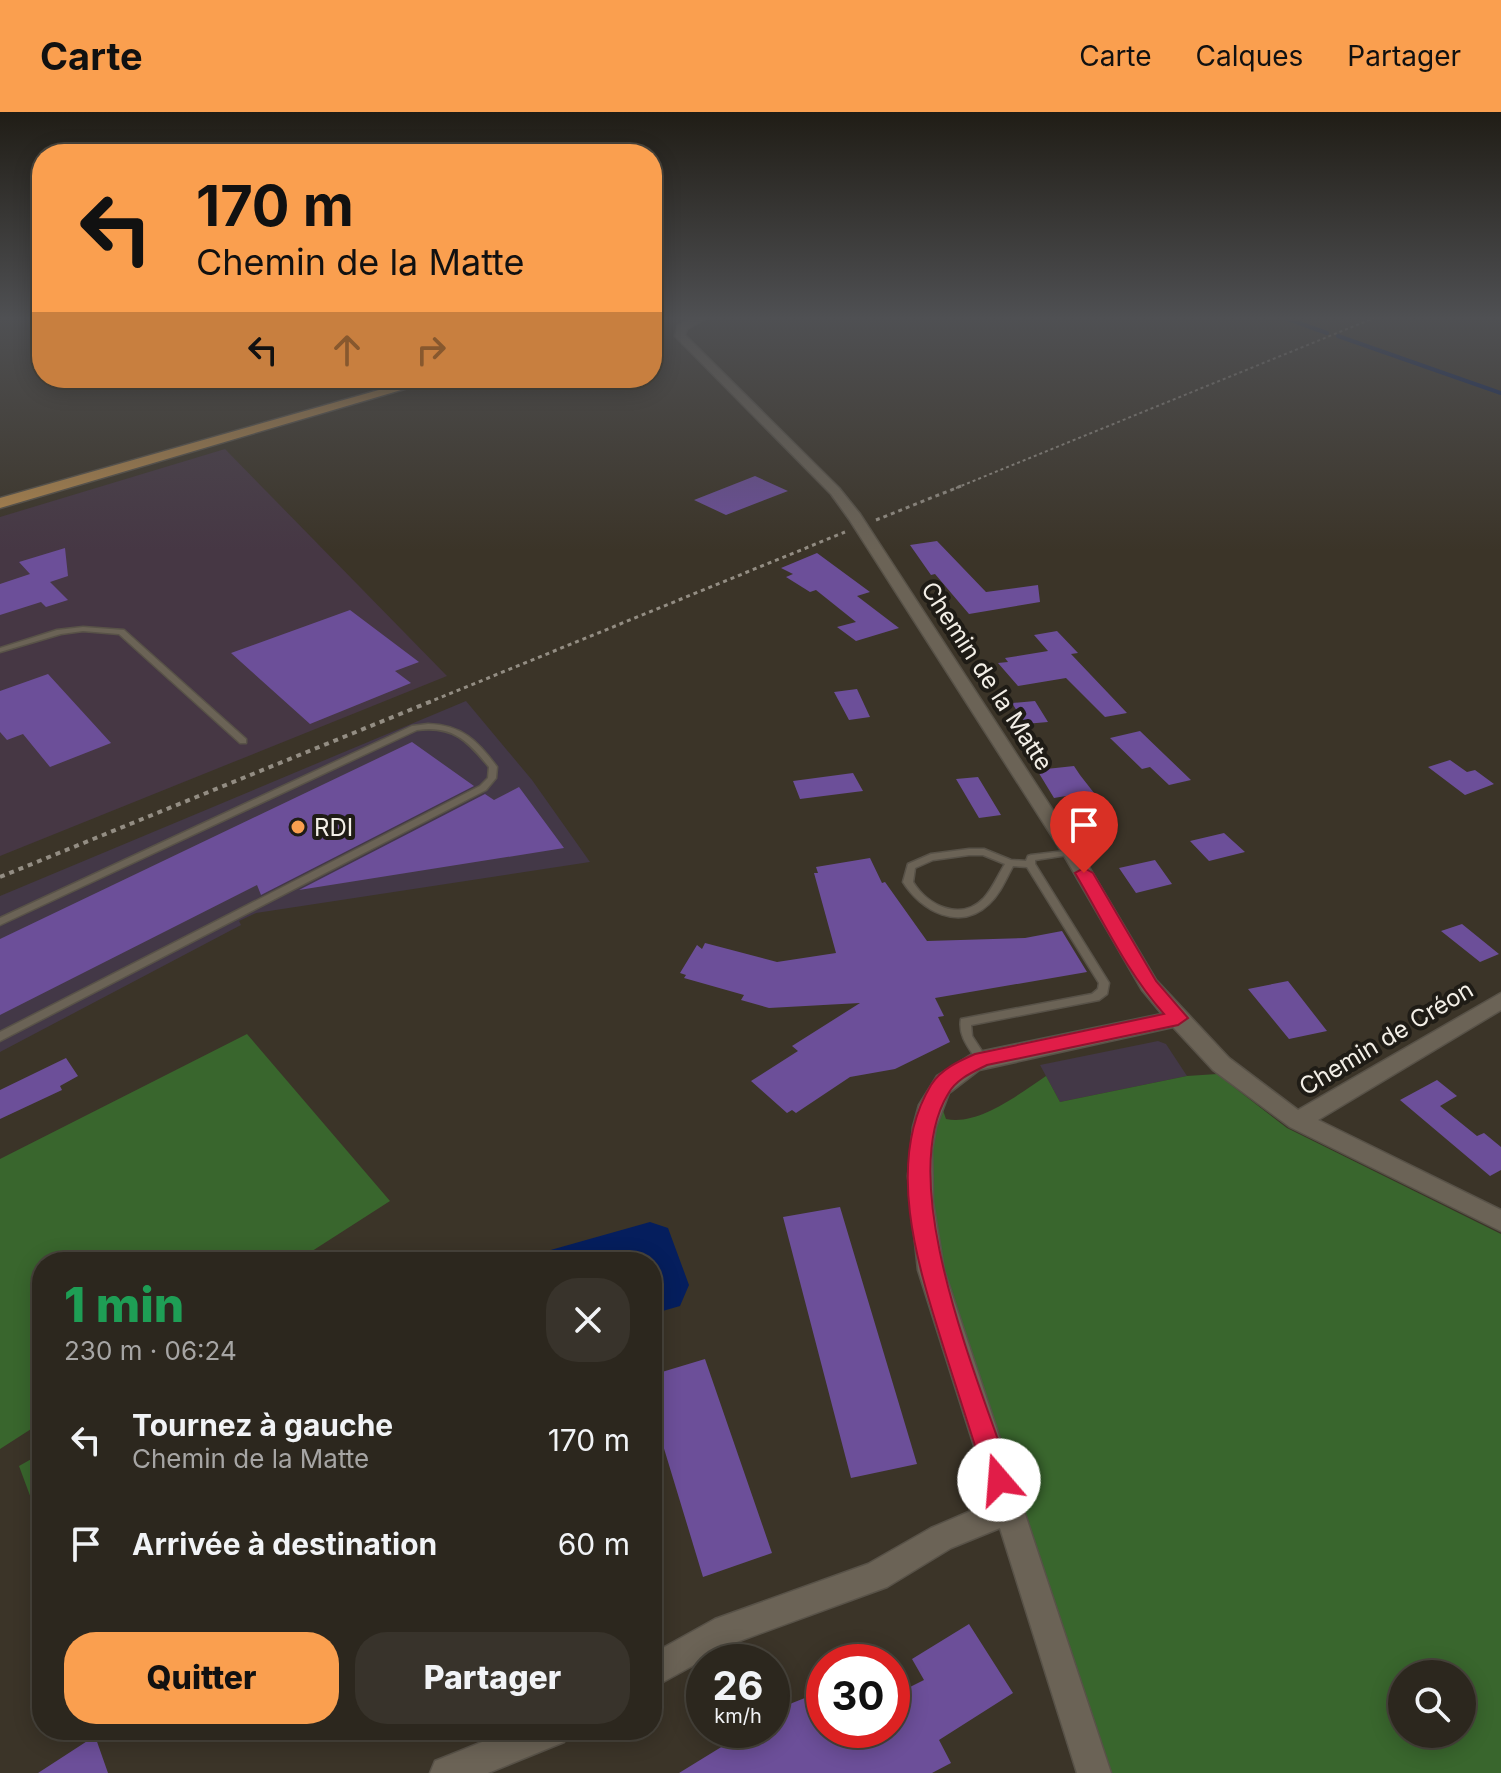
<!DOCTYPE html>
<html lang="fr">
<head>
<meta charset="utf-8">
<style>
	body { margin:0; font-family:Inter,sans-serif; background:#38332b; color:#f1f3f6; height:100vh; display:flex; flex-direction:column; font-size:30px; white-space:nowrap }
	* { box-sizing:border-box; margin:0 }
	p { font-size:26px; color:#a6a5a4 }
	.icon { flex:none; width:44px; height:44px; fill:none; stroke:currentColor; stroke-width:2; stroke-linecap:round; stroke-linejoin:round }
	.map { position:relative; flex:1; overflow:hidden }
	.sheet { position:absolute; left:32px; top:1140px; width:630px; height:488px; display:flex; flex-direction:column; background:#2c271e; border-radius:32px; box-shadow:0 4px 20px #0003,0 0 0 2px #48443c }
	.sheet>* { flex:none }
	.guide { position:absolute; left:32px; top:32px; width:630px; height:244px; border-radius:32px; box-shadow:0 4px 20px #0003,0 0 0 2px #48443c; background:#fa9f4f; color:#111; overflow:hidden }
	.buttons { position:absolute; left:1388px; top:1548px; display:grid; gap:16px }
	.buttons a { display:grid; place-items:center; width:88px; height:88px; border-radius:50%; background:#2c271e; box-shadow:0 4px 20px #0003,0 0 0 2px #48443c; font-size:40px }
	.speed { position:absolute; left:686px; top:1532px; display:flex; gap:16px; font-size:40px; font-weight:700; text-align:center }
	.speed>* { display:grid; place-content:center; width:104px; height:104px; border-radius:50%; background:#2c271e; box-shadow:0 4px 20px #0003,0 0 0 2px #48443c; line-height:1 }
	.speed small { font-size:20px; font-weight:400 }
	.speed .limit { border:12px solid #d22; background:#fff; color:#111 }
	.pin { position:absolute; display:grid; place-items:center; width:68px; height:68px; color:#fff; margin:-82px -34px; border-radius:50% 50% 50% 0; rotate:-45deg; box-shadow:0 0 8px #0007 }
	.pin .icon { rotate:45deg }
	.me { position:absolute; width:88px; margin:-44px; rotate:342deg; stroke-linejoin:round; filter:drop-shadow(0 0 6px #0008) }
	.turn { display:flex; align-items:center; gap:28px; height:168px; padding:0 32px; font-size:36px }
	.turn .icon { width:104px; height:104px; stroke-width:2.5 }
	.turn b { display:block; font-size:56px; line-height:68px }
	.lanes { display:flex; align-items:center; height:76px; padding:0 32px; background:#0003; justify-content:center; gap:40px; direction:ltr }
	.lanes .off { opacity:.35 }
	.round { display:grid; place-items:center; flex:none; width:84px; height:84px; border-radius:32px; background:#38332b }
	.head { display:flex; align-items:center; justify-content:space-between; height:136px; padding:0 32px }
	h1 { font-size:48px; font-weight:800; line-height:60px; color:#1e9e55 }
	.button { display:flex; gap:16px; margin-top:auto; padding:16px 32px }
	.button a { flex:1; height:92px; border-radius:32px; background:#fa9f4f; color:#111; font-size:32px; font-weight:800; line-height:92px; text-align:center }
	.button a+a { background:#38332b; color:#f1f3f6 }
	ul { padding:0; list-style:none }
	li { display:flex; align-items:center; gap:24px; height:104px; padding:0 32px }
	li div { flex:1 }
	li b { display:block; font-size:30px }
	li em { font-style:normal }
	header { display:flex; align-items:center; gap:48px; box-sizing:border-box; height:112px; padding:0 40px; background:#fa9f4f; color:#111 }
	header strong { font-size:38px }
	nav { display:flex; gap:44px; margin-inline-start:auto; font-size:28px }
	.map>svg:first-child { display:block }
</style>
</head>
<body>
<header>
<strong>Carte</strong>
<nav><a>Carte</a><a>Calques</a><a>Partager</a></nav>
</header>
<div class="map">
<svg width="1501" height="1661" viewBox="0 0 1501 1661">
	<rect width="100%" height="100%" fill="#3b3428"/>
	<path fill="#463744" d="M225,337l222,227 -447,180v-339z"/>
	<path fill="#433847" d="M466,589l66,79 58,82 -334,51 -17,8 2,4 -241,127v-156z
		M1158,929l8,3 21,32 -127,26 -20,-37z"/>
	<path fill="#39662d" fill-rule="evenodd" d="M247,922l143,167 -95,61h-253v160l-42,27v-290z
		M1217,962l70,54 214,106v539h-393l-174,-521 -9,-56 14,-97 7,20c33,7 73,-25 100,-43l14,26 127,-26zM1402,1562h60v60h-60z
		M42,1341v75l-23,-62z"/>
	<path fill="#051e5d" d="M650,1110l18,6 21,57 -9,21 -28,8v-52h-144z"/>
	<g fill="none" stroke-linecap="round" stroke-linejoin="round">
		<path stroke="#051e5d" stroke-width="4" d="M1285,206l42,15
			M1338,224l163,57"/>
	</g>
	<path fill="#6c4f99" d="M755,364l33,15 -62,24 -32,-15z
		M937,429l49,51 52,-7 2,17 -71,12 -34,-40 -4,1 -21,-30z
		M65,436l3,28 -18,6 18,18 -22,7 -5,-5 -41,13v-31l30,-10 -11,-12z
		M817,441l53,39 -13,4 42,32 -43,13 -19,-14 19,-5 -40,-32 -6,2 -24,-15 7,-3 -12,-6z
		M350,498l69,52 -24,9 16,12 -101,41 -79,-71z
		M1057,519l21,22 -7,1 56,59 -22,4 -39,-39 -48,8 -20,-23 10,-1 -3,-4 43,-7 -14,-16z
		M48,562l63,69 -61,24 -27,-33 -16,6 -7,-8v-41z
		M857,577l13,28 -21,3 -15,-28z
		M1035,589l13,21 -23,2 -13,-21z
		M1140,619l51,49 -22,5 -19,-18 -8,2 -32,-31z
		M412,630l62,44 -213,109 -4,-10 -257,130v-76z
		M1450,648l17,12 8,-2 19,14 -29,11 -37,-28z
		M1074,654l6,9 32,41 -28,5 -18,-25 -12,2 -17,-28z
		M853,661l10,18 -63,8 -7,-18z
		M978,665l23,38 -22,3 -23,-39z
		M519,675l45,61 -265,42 186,-96 9,6z
		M1224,721l21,19 -36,9 -19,-20z
		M870,746l12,25 3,-1 42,59 98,-3 37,-7 25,41 -152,26 9,18 -6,1 12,25 -55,27 -45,8 -54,36 -4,-3 -5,3 -36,-32 47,-30 -6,-5 68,-43 -91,5 -28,-8 3,-5 -60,-17 2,-3 -6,-2 17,-28 5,4 3,-6 72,19 59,-9 -22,-80h4l-2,-6z
		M1155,748l17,24 -36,9 -17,-25z
		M1462,812l37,30 -19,8 -39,-31z
		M1288,869l39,50 -38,8 -41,-50z
		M66,946l12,18 -18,10 2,4 -62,29v-29z
		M1437,968l20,16 -17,10 37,30 7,-3 17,14v23l-11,6 -90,-76z
		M840,1095l77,257 -66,14 -68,-261z
		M705,1247l67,194 -69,24 -51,-168v-34z
		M969,1512l44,69 -74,47 12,23 -19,10h-253l70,-43h23v-19l48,-19 4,13v25h68v-34l32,-16 -12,-21z
		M95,1624l13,37h-70z"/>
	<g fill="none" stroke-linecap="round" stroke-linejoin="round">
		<defs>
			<path id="lane" d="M83,515l41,3 122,109v4h-6l-121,-109 -36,-3 -22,3 -61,18v-4l57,-18z
				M428,612c34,1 50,17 69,43l-1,11 -10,12 -486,251v-9l480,-246 8,-8 1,-11c-21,-26 -36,-42 -72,-37l-417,195v-7l412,-192z
				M969,737h15l27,11 15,1 2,-5 3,-1 43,-5 2,2 -2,2 -39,6v4l74,119 -2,11 -8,6 -128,25 1,11 15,23 -1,3h-8c-9,-14 -20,-26 -17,-43l131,-25 6,-5 1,-6 -72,-116 -14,-1c-7,13 -13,28 -24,38 -29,28 -68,7 -86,-22l5,-18 23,-10zM969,743h14l22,9c-7,11 -12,24 -21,34 -23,24 -56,8 -71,-16l2,-14 18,-8z"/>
			<path id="street" d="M694,206h13l-20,11 -2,6 154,153 21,26 220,338 76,128 73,78 69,52 203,-117v17l-183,110 183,90v21l-211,-104 -77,-57 -40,-43 -194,43 -30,23 -13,34 -4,24 1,51 11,68 167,503h-34l-77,-245 -49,20 -64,39 -153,56 -82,45v-34l63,-35 153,-55 63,-36 61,-26 -74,-232 -10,-94 5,-49 6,-22 18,-29 37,-23 188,-39 -20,-24 -80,-138 -213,-333 -18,-25 -156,-158 3,-11z
				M512,1618h56l-4,12 -76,31h-58l5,-12z"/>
			<path id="primary" d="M652,206h7l-7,4z
				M421,266h21l-442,130v-10z"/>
		</defs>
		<use href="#lane" stroke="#585248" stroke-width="3"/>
		<use href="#street" stroke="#585248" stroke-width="3"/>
		<use href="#primary" stroke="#585248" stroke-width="3"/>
		<path stroke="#938d83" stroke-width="2" stroke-dasharray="3 3" stroke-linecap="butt" d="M956,376l418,-170"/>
		<path stroke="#938d83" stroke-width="3" stroke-dasharray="4 4" stroke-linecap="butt" d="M876,408l85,-34
			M427,591l418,-171"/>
		<path stroke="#938d83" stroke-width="4" stroke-dasharray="5 5" stroke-linecap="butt" d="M0,765l432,-176"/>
		<use href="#lane" fill="#6b6356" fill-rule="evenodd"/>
		<use href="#street" fill="#6b6356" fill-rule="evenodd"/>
		<use href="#primary" fill="#af854c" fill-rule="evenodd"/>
	</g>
	<linearGradient id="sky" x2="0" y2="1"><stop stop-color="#201d16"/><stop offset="0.47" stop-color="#4f5053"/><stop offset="1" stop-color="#4f5053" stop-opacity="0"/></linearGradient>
	<rect width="1501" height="439" fill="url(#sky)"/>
	<path fill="#e11d48" stroke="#92132f" stroke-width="2" d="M1084,756l9,5 63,108 32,37 -10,7 -191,40c-14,7 -31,14 -39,29 -55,91 33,291 64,386l-4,9 -9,4 -9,-4 -4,-9c-14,-43 -27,-85 -41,-128 -25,-80 -62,-188 -14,-267 10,-16 28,-24 44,-31l189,-40c-38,-43 -60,-92 -89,-141z"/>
	<circle fill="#fa9f4f" stroke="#1f1c16" stroke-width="3" cx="298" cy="715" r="8"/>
	<g text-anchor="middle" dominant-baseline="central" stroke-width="8" stroke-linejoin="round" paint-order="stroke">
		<g font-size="24" fill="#f3efe7" stroke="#1f1c16">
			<text transform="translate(987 564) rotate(57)">Chemin de la Matte</text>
			<text transform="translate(1386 926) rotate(-31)">Chemin de Créon</text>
		</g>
		<g font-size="24" fill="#f3efe7" stroke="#1f1c16" text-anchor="start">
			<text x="314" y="715">RDI</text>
		</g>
	</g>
</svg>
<div class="buttons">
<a><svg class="icon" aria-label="search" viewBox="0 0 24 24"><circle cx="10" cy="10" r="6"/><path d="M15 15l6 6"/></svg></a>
</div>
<div class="speed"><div>26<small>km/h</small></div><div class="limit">30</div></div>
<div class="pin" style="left:1084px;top:761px;background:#d93025"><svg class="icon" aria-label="arrive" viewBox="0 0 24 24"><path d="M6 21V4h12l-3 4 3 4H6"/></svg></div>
<svg class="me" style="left:999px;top:1368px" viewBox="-20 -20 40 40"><circle r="19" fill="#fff"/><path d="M0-13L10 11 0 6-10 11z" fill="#e11d48"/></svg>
<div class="guide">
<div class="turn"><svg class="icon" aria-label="left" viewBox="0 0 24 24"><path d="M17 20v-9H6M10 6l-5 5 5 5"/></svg><div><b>170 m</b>Chemin de la Matte</div></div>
<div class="lanes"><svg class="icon" aria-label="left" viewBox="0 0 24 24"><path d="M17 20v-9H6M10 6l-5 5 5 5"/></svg><svg class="icon off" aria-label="ahead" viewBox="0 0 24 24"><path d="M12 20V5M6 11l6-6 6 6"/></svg><svg class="icon off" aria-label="right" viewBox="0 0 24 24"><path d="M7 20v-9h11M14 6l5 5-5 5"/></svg></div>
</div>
<section class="sheet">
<div class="head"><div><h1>1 min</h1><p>230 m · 06:24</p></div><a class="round"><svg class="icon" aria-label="close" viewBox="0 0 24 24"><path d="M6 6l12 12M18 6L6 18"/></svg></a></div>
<ul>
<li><svg class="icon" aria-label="left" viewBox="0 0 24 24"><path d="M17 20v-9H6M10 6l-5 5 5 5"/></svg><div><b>Tournez à gauche</b><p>Chemin de la Matte</p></div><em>170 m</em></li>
<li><svg class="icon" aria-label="arrive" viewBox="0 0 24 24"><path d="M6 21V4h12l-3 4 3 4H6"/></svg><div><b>Arrivée à destination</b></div><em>60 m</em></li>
</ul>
<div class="button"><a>Quitter</a><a>Partager</a></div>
</section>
</div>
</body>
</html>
